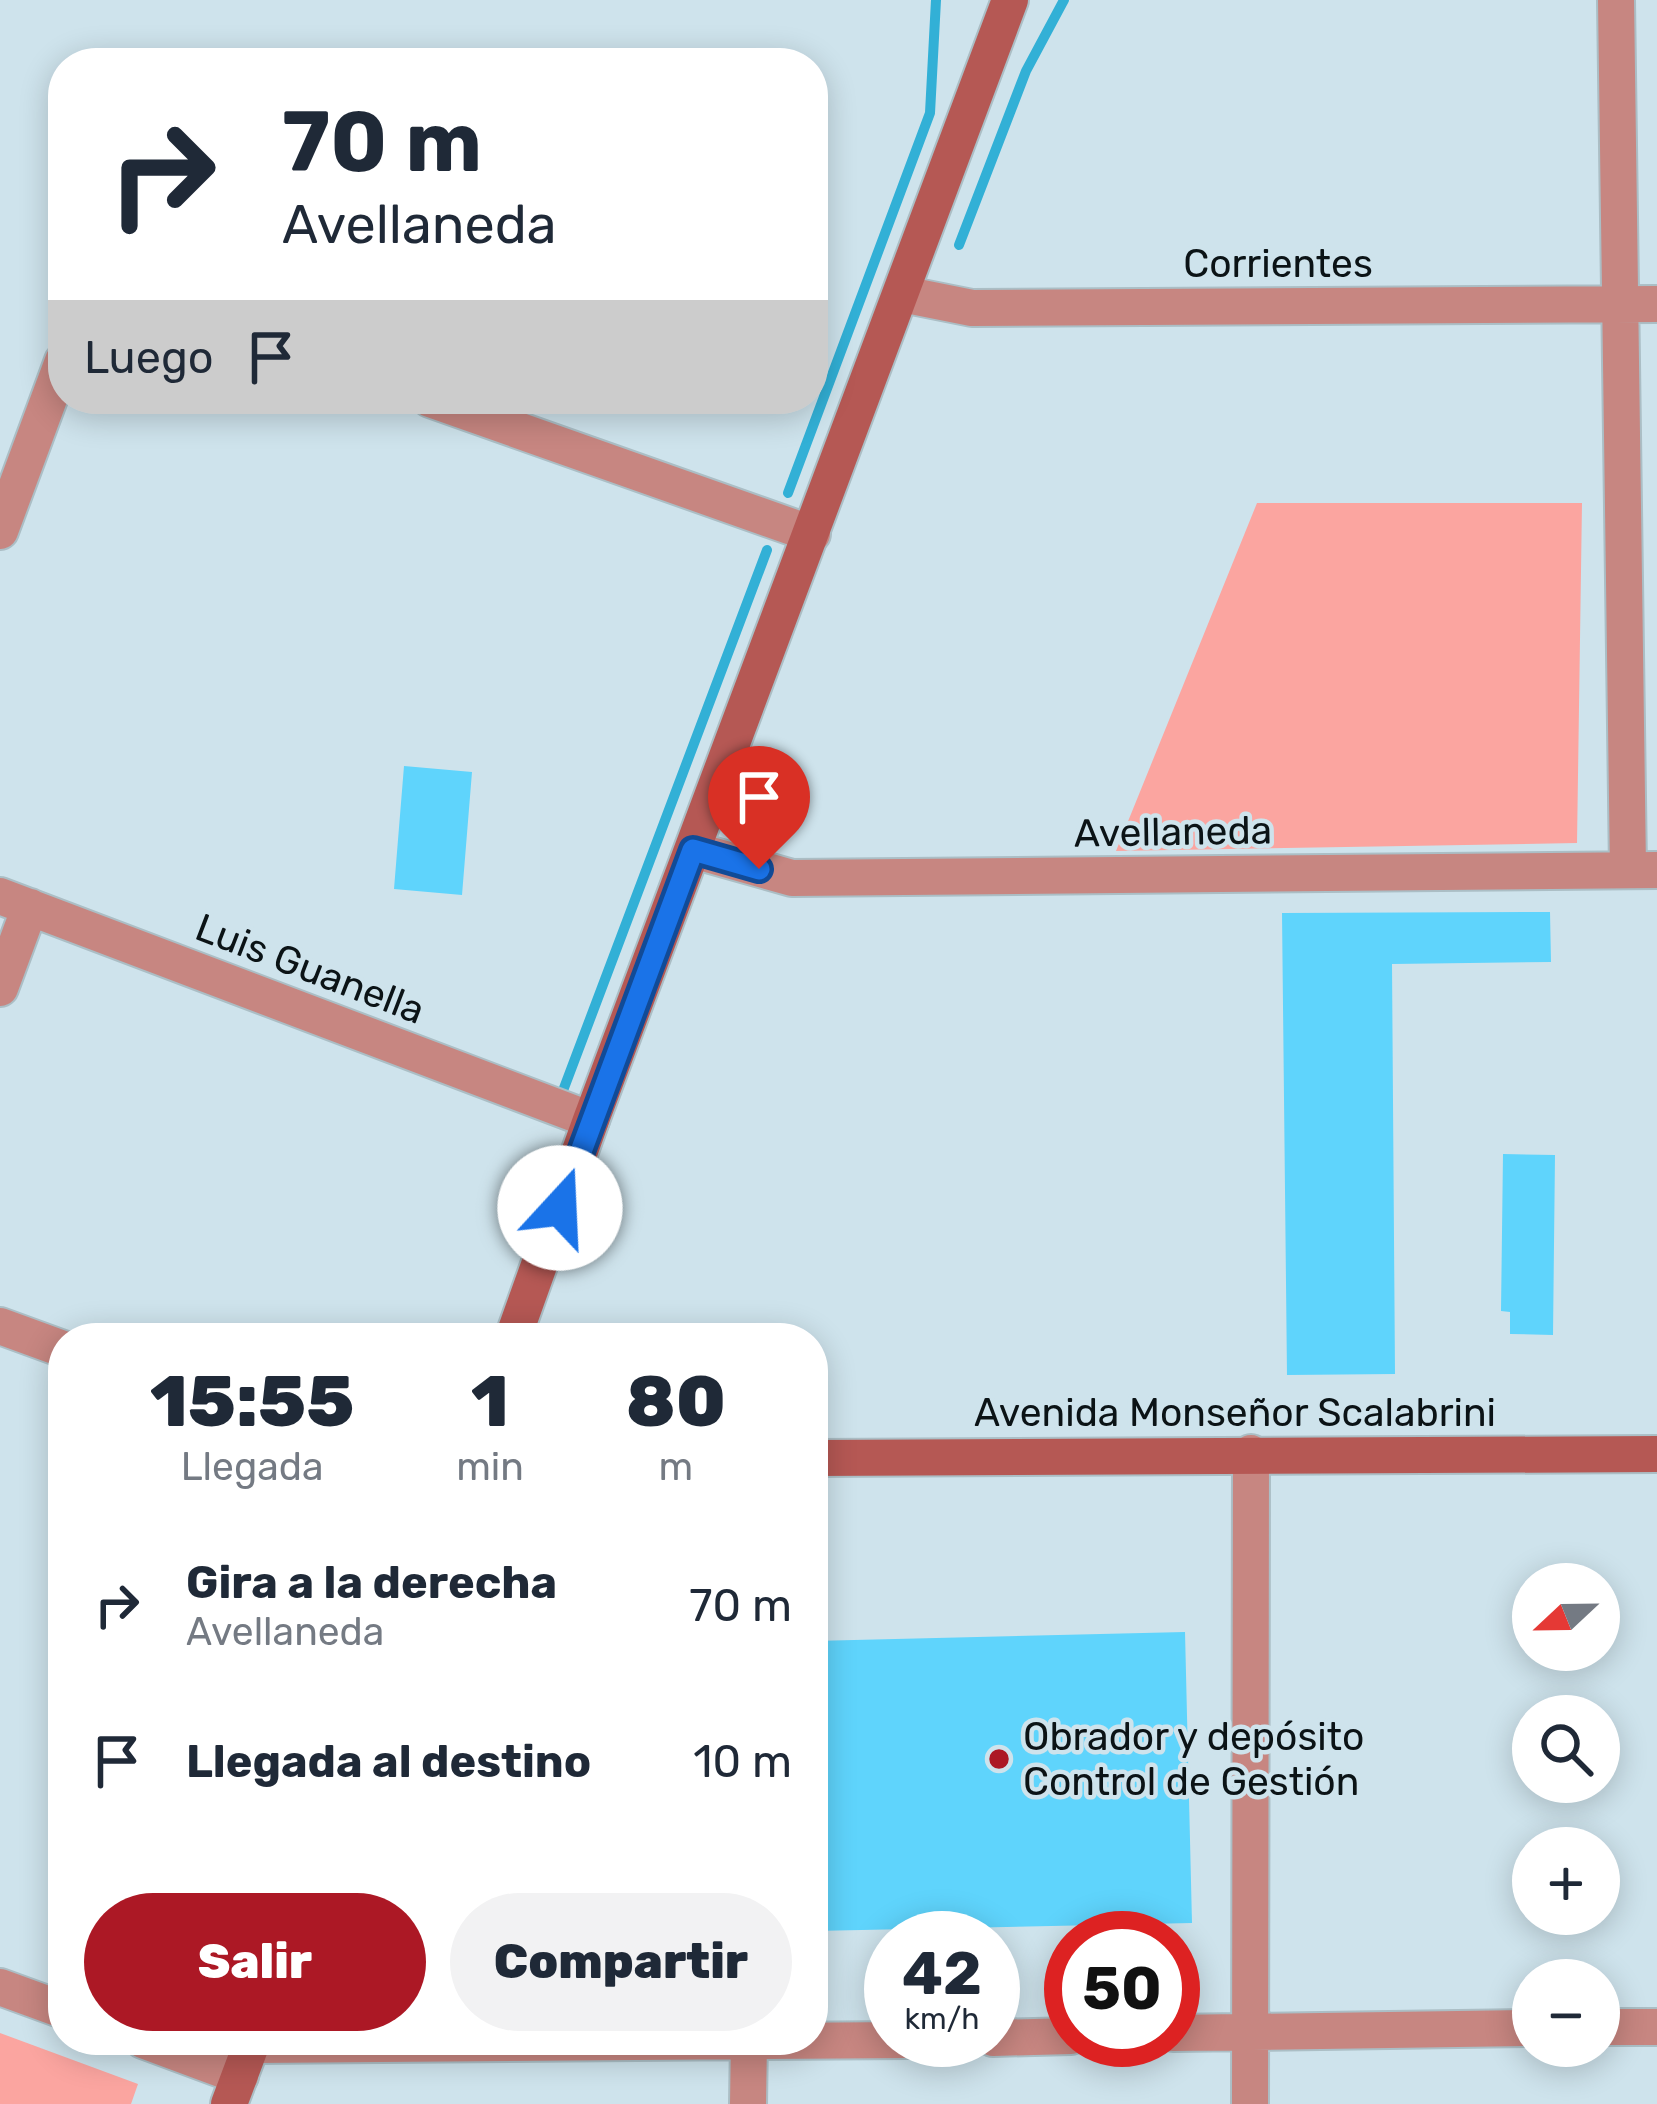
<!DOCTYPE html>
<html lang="es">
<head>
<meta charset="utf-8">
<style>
	body { margin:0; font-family:Rubik,sans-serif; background:#f2f2f3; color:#1f2937; height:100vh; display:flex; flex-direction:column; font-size:45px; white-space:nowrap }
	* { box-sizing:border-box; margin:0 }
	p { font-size:39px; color:#747a83 }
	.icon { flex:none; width:66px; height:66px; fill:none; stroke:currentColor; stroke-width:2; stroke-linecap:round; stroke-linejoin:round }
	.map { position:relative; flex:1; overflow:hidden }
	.details { position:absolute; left:48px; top:1323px; width:780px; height:732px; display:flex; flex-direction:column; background:#fff; border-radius:48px; box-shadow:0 6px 30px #0003 }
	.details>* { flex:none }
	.guide { position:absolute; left:48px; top:48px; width:780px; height:366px; border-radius:48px; box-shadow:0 6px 30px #0003; background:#fff; color:#1f2937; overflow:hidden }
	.needle { width:78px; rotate:248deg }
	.tools { position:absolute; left:1512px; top:1563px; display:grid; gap:24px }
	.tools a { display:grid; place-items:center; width:108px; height:108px; border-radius:50%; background:#fff; box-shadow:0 6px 30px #0003; font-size:60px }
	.speed { position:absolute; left:864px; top:1911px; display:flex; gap:24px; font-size:60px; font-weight:700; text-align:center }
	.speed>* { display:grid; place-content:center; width:156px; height:156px; border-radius:50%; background:#fff; box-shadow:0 6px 30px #0003; line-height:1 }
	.speed small { font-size:30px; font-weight:400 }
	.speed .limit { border:18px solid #d22; background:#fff; color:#111 }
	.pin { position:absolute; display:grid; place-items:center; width:102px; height:102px; color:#fff; margin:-123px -51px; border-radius:50% 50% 50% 0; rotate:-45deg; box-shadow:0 0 12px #0007 }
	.pin .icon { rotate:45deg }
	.me { position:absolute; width:132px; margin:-66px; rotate:20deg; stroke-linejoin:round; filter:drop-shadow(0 0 9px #0008) }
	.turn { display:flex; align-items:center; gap:42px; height:252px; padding:0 36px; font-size:54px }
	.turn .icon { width:156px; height:156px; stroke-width:2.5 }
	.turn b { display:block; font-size:84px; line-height:102px }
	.then { display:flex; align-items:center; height:114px; padding:0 36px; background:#0003; gap:24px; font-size:45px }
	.eta { display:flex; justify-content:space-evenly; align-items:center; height:204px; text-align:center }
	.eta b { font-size:72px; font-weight:800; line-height:84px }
	.cta { display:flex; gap:24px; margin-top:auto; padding:24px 36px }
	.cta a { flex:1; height:138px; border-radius:72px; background:#ac1825; color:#fff; font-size:48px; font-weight:800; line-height:138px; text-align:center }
	.cta a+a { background:#f2f2f3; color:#1f2937 }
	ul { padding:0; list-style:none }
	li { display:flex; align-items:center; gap:36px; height:156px; padding:0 36px }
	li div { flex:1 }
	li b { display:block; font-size:45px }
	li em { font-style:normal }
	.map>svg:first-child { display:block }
</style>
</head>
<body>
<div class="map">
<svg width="1657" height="2104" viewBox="0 0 1657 2104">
	<rect width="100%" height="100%" fill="#cee3ec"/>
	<path fill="#fba5a0" d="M1257,503h325l-5,340 -461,8z
		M0,2033l138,51 -7,20h-131z"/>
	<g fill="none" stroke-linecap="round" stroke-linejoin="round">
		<path stroke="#32b0d6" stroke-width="10" d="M959,245l67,-174 38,-71
			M788,493l142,-380 6,-113
			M564,1088l203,-538"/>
	</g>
	<path fill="#5fd4fc" d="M404,766l68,6 -10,123 -68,-6z
		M1550,912l1,50 -159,2 3,410 -108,1 -5,-462z
		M1503,1154l52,1 -2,180 -43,-1v-22l-9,-1z
		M1185,1632l7,291 -379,8v-290z"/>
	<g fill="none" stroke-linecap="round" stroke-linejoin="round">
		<defs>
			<path id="street" d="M1616,0l12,870
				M902,294l70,14 685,-4
				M430,399l382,135
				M0,531l63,-170
				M693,850l99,28 865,-8
				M0,896l591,224
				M0,988l30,-81
				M0,1326l63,23
				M0,1987l63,23
				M1599,2027h58
				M1173,2033l360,-5
				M993,2038l78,-2
				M143,2040l97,36
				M251,2045l659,-5
				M748,2104l1,-64
				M1250,2104l1,-651"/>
			<path id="secondary" d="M513,1338l78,-218 419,-1120
				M813,1458l844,-4
				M229,2104l24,-64"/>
		</defs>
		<use href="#street" stroke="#abbec5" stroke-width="40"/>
		<use href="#secondary" stroke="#abbec5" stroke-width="40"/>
		<use href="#street" stroke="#c78681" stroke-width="36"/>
		<use href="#secondary" stroke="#b55854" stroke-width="36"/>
	</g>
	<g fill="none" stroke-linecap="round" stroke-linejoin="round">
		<defs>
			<path id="route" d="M560,1208l133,-358 66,19"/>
		</defs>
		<use href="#route" stroke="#114b97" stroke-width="30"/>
		<use href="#route" stroke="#1a73e8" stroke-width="21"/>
	</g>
	<circle fill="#ac1825" stroke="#cee3ec" stroke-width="4.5" cx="999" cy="1759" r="12"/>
	<g text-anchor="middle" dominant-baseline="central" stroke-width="9" stroke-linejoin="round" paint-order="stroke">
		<g font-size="39" fill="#0b1316" stroke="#cee3ec">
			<text x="1278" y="264">Corrientes</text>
			<text transform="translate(1173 832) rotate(-1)">Avellaneda</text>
			<text transform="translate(310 969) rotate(21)">Luis Guanella</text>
			<text x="1235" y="1413">Avenida Monseñor Scalabrini</text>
		</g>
		<g font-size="39" fill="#0b1316" stroke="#cee3ec" text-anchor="start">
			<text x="1023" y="1737">Obrador y depósito<tspan x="1023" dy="45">Control de Gestión</tspan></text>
		</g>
	</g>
</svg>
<div class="tools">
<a><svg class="needle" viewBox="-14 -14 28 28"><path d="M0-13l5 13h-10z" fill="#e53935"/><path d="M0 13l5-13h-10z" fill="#747a83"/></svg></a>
<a><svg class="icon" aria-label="search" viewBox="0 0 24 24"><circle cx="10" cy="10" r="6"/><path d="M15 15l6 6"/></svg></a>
<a>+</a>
<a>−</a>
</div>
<div class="speed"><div>42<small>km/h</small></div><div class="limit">50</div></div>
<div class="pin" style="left:759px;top:869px;background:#d93025"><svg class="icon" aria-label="arrive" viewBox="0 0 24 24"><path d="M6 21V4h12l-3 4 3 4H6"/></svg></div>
<svg class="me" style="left:560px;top:1208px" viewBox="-20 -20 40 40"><circle r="19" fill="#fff"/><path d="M0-13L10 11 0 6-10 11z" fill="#1a73e8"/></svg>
<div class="guide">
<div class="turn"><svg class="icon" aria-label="right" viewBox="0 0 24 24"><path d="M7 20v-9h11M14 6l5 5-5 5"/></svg><div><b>70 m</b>Avellaneda</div></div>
<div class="then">Luego<svg class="icon" aria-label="arrive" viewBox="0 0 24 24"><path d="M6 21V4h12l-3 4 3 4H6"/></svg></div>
</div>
<section class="details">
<div class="eta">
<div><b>15:55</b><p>Llegada</p></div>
<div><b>1</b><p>min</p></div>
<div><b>80</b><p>m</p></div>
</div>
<ul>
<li><svg class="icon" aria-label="right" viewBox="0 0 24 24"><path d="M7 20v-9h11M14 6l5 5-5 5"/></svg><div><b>Gira a la derecha</b><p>Avellaneda</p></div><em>70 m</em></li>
<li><svg class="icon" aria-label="arrive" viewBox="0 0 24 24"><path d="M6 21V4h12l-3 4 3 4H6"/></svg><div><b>Llegada al destino</b></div><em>10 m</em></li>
</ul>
<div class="cta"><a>Salir</a><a>Compartir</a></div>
</section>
</div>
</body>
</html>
